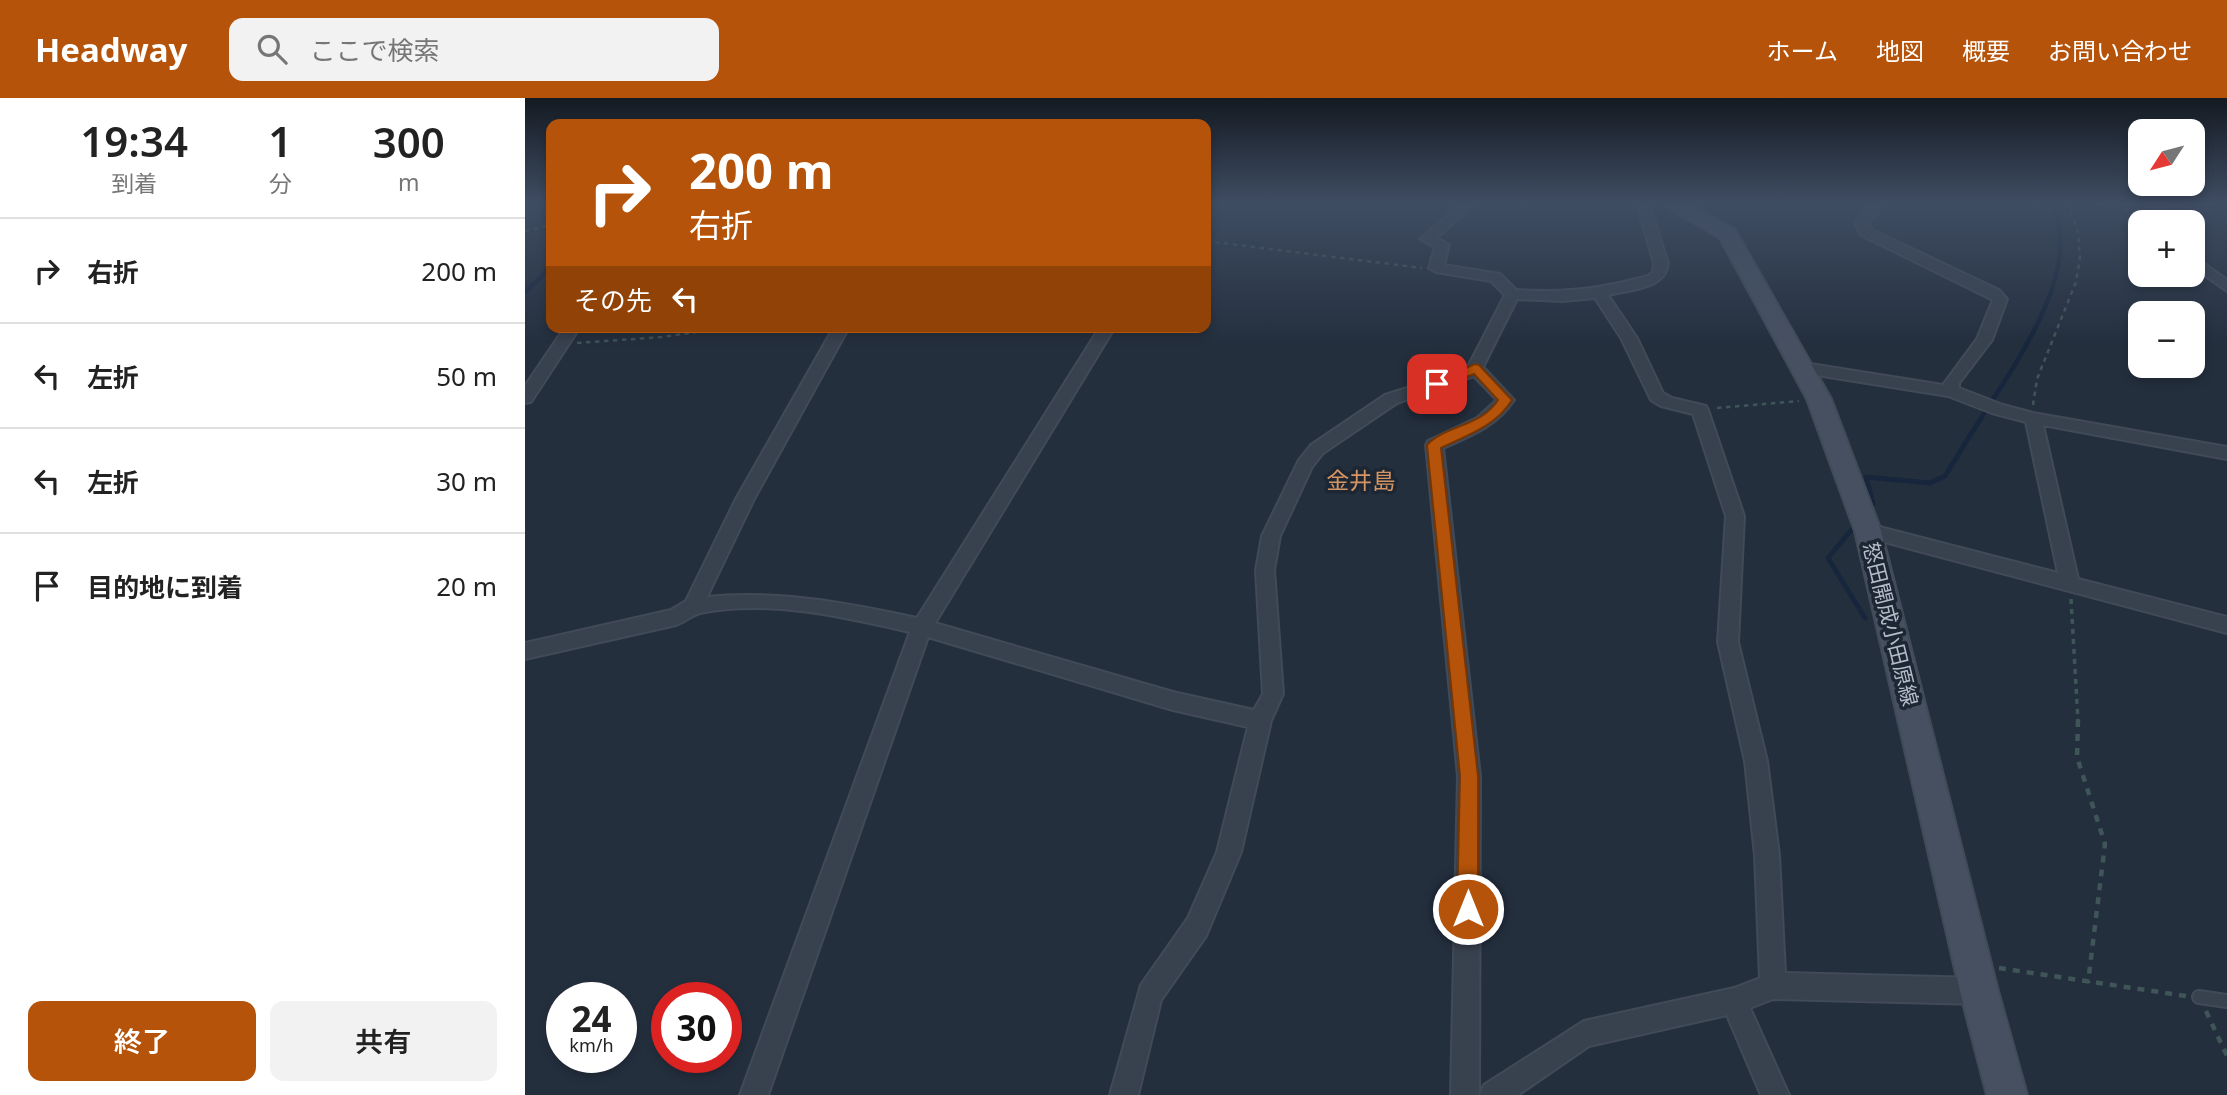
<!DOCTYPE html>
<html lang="ja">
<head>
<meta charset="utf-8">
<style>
	body { margin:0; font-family:"Noto Sans","Noto Sans JP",sans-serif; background:#f2f2f2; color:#222; height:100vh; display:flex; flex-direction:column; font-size:26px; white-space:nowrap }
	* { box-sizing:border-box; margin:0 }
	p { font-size:23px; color:#767676 }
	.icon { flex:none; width:38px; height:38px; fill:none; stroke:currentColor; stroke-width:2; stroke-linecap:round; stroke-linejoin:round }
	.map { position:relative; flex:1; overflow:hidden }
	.drawer { display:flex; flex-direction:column; background:#fff; width:525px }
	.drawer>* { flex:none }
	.hud { position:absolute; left:21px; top:21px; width:665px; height:214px; border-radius:14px; box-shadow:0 4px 10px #0003; background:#b45309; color:#fff; overflow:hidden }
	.needle { width:46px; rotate:234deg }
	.controls { position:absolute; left:1603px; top:21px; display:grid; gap:14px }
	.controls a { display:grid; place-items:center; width:77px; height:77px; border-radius:14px; background:#fff; box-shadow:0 4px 10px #0003; font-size:35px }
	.speed { position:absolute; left:21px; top:884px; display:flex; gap:14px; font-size:35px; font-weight:700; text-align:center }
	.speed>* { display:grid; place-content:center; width:91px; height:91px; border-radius:50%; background:#fff; box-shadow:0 4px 10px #0003; line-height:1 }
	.speed small { font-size:18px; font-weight:400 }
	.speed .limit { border:10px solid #d22; background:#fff; color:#111 }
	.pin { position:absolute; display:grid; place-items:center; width:60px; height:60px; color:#fff; margin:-30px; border-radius:14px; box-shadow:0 4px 10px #0006 }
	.me { position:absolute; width:77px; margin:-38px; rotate:0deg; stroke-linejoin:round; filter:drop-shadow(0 0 5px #0008) }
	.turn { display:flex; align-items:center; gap:24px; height:147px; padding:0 28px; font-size:32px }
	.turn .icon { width:91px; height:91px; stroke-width:2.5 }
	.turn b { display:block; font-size:49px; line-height:60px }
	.then { display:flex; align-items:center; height:66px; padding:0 28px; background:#0003; gap:14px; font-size:26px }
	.eta { display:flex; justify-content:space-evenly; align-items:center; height:119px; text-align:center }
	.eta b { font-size:42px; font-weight:600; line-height:49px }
	.primary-button { display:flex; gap:14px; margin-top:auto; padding:14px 28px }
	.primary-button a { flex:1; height:80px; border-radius:14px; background:#b45309; color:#fff; font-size:28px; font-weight:600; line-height:80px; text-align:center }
	.primary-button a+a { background:#f2f2f2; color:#222 }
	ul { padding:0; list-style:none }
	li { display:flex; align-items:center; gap:21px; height:105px; padding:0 28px; border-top:2px solid #e0e0e0 }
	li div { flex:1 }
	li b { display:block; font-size:26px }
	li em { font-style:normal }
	header { display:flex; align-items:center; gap:42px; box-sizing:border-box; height:98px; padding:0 35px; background:#b45309; color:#fff }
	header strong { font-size:33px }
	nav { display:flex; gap:38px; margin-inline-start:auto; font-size:24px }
	.search { width:490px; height:63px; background:#f2f2f2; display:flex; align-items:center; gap:18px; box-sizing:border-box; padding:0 24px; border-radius:14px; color:#767676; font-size:26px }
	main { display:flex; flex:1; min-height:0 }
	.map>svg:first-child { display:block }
</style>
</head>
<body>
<header>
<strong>Headway</strong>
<div class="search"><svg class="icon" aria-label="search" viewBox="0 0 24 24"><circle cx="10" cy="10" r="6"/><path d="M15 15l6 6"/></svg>ここで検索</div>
<nav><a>ホーム</a><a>地図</a><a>概要</a><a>お問い合わせ</a></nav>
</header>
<main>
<section class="drawer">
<div class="eta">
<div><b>19:34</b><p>到着</p></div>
<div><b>1</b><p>分</p></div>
<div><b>300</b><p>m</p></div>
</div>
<ul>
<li><svg class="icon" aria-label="right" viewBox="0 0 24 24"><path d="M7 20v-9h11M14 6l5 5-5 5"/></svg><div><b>右折</b></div><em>200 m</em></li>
<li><svg class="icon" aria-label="left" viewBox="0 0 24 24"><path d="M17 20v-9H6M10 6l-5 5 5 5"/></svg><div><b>左折</b></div><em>50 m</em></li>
<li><svg class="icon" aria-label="left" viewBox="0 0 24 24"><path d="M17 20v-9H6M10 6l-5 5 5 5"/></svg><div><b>左折</b></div><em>30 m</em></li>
<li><svg class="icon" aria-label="arrive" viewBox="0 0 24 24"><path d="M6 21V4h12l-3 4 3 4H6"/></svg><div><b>目的地に到着</b></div><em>20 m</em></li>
</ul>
<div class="primary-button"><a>終了</a><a>共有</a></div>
</section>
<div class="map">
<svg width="1702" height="997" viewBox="0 0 1702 997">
	<rect width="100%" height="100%" fill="#242f3e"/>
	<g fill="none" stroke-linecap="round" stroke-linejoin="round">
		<path stroke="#17263c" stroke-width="4.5" d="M0,194l19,-18 7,-11
			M1448,333c34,-56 115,-161 78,-227"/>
		<path stroke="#17263c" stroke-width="5" d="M1342,412l6,-6 -7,-27 64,6 15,-7 29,-47
			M1332,425l-29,35 37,60"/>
		<defs>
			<path id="service" d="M1674,899l28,4"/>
			<path id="minor" d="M937,106h13l-39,34 13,7 -5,20 56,9 16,16c51,3 83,-1 132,-14l5,-4 1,-9 -17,-59h12l19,59c-2,26 -39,27 -60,32l29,43 26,55 9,5 34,8 2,4 36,106 -6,126 29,119 12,94 6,118 194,5 9,4 4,9 -4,9 -9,4 -206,-5 -23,9 39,87h-28l-34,-80 -138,31 -71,49h-38l4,-10 100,-64 150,-33 26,-10 -5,-123 -10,-94 -27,-119 8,-126 -33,-102 -32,-8 -10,-6 -30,-62 -26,-40 -33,3 -45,-2 -34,68 31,33c-17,26 -44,36 -71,48l37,328 -1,319h-28l7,-319 -32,-331 2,-4 49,-23 20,-18 -23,-24 -77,27 -74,50 -11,14 -32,69 -6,34 9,124 -12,27 -30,131 -35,84 -45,64 -23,95h-28l31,-110 47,-67 29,-66 31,-125 -75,-17 -245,-73 -160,458h-28l170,-463c-66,-15 -142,-33 -210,-19 -8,2 -15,9 -24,12l-151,34v-16l146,-33 15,-9 50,-102 98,-172h15l-95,172 -47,98c72,-7 140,6 210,21l183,-291h15l-180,296 238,69 81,18 9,-16 -7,-124 6,-34 37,-76 12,-15 74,-50 69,-22 15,-8 36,-70 -14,-14 -55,-9 -7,-4 6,-21 -15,-8z
				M1346,106h13l-15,19 3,7 127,60 8,9 -15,41 -33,43v5l44,17 30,8 194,34v12l-184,-34 35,154 149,38v16l-365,-97 -3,-5 3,-5 6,-2 190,49 -32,-151 -34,-9 -44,-17 -144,-23 -8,-5 8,-5 139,22 34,-46 16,-39 -132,-65 -6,-12z
				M1627,106h12l3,18h-12z
				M1668,158l34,24v11l-34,-24z
				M40,229h15l-49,75 -6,1v-17z"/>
			<path id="secondary" d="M1142,106h22l46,26 96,169 50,132 117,460 29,104h-40l-27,-104 -105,-460 -48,-132 -87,-161 -51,-30z"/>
		</defs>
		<use href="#service" stroke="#414a57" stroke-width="16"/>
		<use href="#minor" stroke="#414a57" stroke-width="4"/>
		<use href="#secondary" stroke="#414a57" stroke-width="4"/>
		<path stroke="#3f5557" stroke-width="2.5" stroke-dasharray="4.5 4.5" stroke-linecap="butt" d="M1573,106l49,9
			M0,133l26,-6
			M681,143l216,27
			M52,245l85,-6 69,-10
			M1508,307l4,-26 39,-97 4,-24 -2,-26 -10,-28
			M1192,310l82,-7"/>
		<path stroke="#3f5557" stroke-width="3.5" stroke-dasharray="5 5" stroke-linecap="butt" d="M1546,501l7,122"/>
		<path stroke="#3f5557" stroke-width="4.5" stroke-dasharray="7 7" stroke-linecap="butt" d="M1553,622l-1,37 28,87 -17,139
			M1474,870l187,28
			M1681,913l21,45"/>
		<use href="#service" stroke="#38414e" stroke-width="12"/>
		<use href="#minor" fill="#38414e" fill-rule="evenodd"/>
		<use href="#secondary" fill="#465061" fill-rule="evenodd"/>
	</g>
	<linearGradient id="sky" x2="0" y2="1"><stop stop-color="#141a22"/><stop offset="0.43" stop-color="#3f4d63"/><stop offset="1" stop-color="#3f4d63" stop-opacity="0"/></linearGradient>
	<rect width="1702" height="245" fill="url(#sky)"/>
	<path fill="#b45309" stroke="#753606" stroke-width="2" d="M950,266l4,1 33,35c-16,26 -44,35 -71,48l37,328v133l-3,7 -7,3 -8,-3 -3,-7 3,-133 -33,-331c18,-20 54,-18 71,-45l-24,-26 -37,15 -7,-5z"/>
	<g text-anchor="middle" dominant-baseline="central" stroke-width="7" stroke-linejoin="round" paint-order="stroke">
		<g font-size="21" fill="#b4bcc9" stroke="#1d2633">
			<text transform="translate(1366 526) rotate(76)">怒田開成小田原線</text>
		</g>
		<g font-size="23" fill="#d59563" stroke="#1d2633">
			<text x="836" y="382">金井島</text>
		</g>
	</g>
</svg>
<div class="controls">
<a><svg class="needle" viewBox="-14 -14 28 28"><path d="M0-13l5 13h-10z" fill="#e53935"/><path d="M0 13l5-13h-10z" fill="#767676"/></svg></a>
<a>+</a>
<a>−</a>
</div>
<div class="speed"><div>24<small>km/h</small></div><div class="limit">30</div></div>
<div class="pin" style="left:912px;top:286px;background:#d93025"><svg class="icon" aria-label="arrive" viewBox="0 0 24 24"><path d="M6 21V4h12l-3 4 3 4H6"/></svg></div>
<svg class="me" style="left:943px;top:811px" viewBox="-20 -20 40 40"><circle r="17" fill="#b45309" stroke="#fff" stroke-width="3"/><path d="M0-11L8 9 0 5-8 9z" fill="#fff"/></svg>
<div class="hud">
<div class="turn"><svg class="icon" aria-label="right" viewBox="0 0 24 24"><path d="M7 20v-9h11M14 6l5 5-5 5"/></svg><div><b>200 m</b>右折</div></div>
<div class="then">その先<svg class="icon" aria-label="left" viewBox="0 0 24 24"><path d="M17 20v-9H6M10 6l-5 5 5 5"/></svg></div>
</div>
</div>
</main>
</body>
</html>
